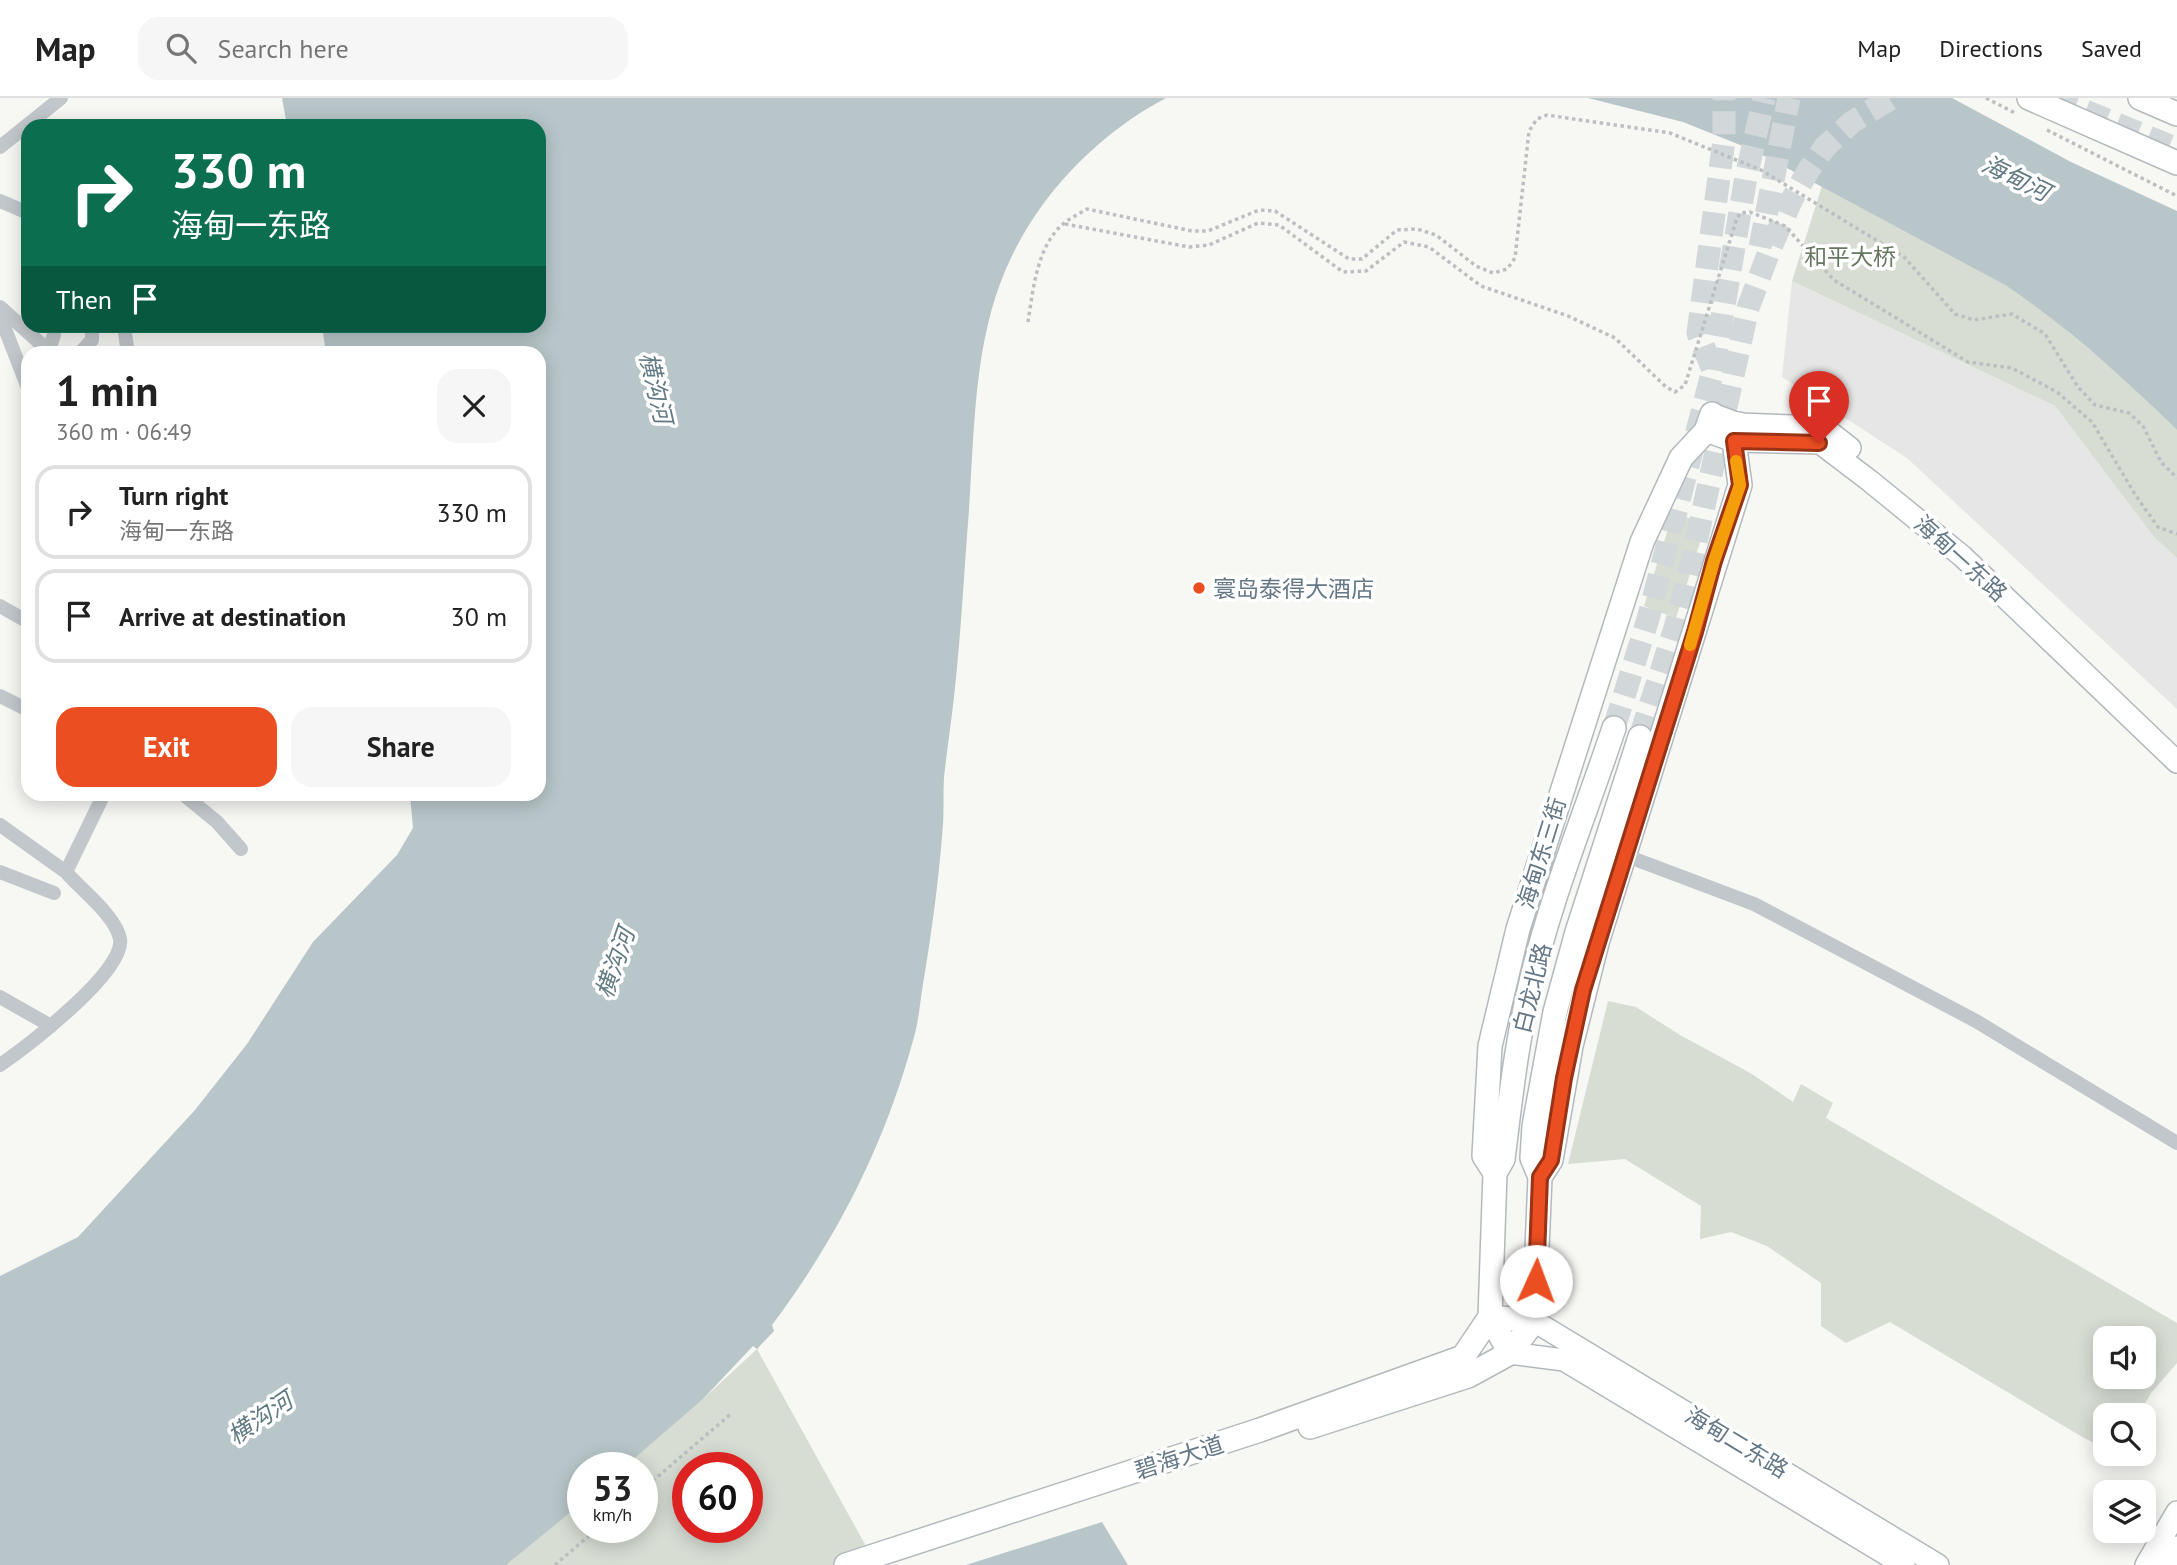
<!DOCTYPE html>
<html lang="en">
<head>
<meta charset="utf-8">
<style>
	body { margin:0; font-family:"PT Sans","Noto Sans SC",sans-serif; background:#f6f6f6; color:#222; height:100vh; display:flex; flex-direction:column; font-size:26px; white-space:nowrap }
	* { box-sizing:border-box; margin:0 }
	p { font-size:23px; color:#767676 }
	.icon { flex:none; width:38px; height:38px; fill:none; stroke:currentColor; stroke-width:2; stroke-linecap:round; stroke-linejoin:round }
	.map { position:relative; flex:1; overflow:hidden }
	.side { position:absolute; left:21px; top:248px; width:525px; height:455px; display:flex; flex-direction:column; background:#fff; border-radius:21px; box-shadow:0 4px 18px #0003 }
	.side>* { flex:none }
	.top-card { position:absolute; left:21px; top:21px; width:525px; height:214px; border-radius:21px; box-shadow:0 4px 18px #0003; background:#0b6e4f; color:#fff; overflow:hidden }
	.tools { position:absolute; left:2093px; top:1228px; display:grid; gap:14px }
	.tools a { display:grid; place-items:center; width:63px; height:63px; border-radius:14px; background:#fff; box-shadow:0 4px 18px #0003; font-size:35px }
	.speed { position:absolute; left:567px; top:1354px; display:flex; gap:14px; font-size:35px; font-weight:700; text-align:center }
	.speed>* { display:grid; place-content:center; width:91px; height:91px; border-radius:50%; background:#fff; box-shadow:0 4px 18px #0003; line-height:1 }
	.speed small { font-size:18px; font-weight:400 }
	.speed .limit { border:10px solid #d22; background:#fff; color:#111 }
	.pin { position:absolute; display:grid; place-items:center; width:60px; height:60px; color:#fff; margin:-72px -30px; border-radius:50% 50% 50% 0; rotate:-45deg; box-shadow:0 0 7px #0007 }
	.pin .icon { rotate:45deg }
	.me { position:absolute; width:77px; margin:-38px; rotate:2deg; stroke-linejoin:round; filter:drop-shadow(0 0 5px #0008) }
	.turn { display:flex; align-items:center; gap:24px; height:147px; padding:0 35px; font-size:32px }
	.turn .icon { width:91px; height:91px; stroke-width:2.5 }
	.turn b { display:block; font-size:49px; line-height:60px }
	.then { display:flex; align-items:center; height:66px; padding:0 35px; background:#0003; gap:14px; font-size:26px }
	.round { display:grid; place-items:center; flex:none; width:74px; height:74px; border-radius:21px; background:#f6f6f6 }
	.overview { display:flex; align-items:center; justify-content:space-between; height:119px; padding:0 35px }
	h1 { font-size:42px; font-weight:700; line-height:52px }
	.button { display:flex; gap:14px; margin-top:auto; padding:14px 35px }
	.button a { flex:1; height:80px; border-radius:21px; background:#ea4e21; color:#fff; font-size:28px; font-weight:700; line-height:80px; text-align:center }
	.button a+a { background:#f6f6f6; color:#222 }
	ul { padding:0; list-style:none }
	li { display:flex; align-items:center; gap:21px; height:94px; margin:0 14px 10px; padding:0 21px; border:4px solid #e0e0e0; border-radius:21px }
	li div { flex:1 }
	li b { display:block; font-size:26px }
	li em { font-style:normal }
	header { display:flex; align-items:center; gap:42px; box-sizing:border-box; height:98px; padding:0 35px; background:#fff; border-bottom:2px solid #e0e0e0 }
	header strong { font-size:33px }
	nav { display:flex; gap:38px; margin-inline-start:auto; font-size:24px }
	.search { width:490px; height:63px; background:#f6f6f6; display:flex; align-items:center; gap:18px; box-sizing:border-box; padding:0 24px; border-radius:21px; color:#767676; font-size:26px }
	.map>svg:first-child { display:block }
</style>
</head>
<body>
<header>
<strong>Map</strong>
<div class="search"><svg class="icon" aria-label="search" viewBox="0 0 24 24"><circle cx="10" cy="10" r="6"/><path d="M15 15l6 6"/></svg>Search here</div>
<nav><a>Map</a><a>Directions</a><a>Saved</a></nav>
</header>
<div class="map">
<svg width="2177" height="1467" viewBox="0 0 2177 1467">
	<rect width="100%" height="100%" fill="#f7f7f4"/>
	<path fill="#e5e6e5" d="M1792,183l263,125 99,131 23,21v151l-270,-251 -125,-81z"/>
	<path fill="#d7ddd3" fill-rule="evenodd" d="M1822,88l183,99 36,24 75,63 61,58v128l-23,-21 -99,-131 -263,-125z
		M1674,412l31,17 -29,91 -32,-12z
		M1608,903l28,6 44,28 72,39 41,28 8,-18 32,19 -7,15 351,205v40l-26,30 -13,23h-33v32l-21,-10 -194,-116 -44,21 -25,-17v-43l-54,-37 -36,-14 -31,7 1,-33 -76,-47 -57,5zM2105,1241h39v38h-39z
		M757,1251l115,208 -24,8h-343l78,-65v28h59v-60h-22l83,-69zM688,1370h59v60h-59z"/>
	<path fill="#b8c6c9" d="M282,0h884c-74,39 -137,107 -166,186 -26,69 -26,152 -31,226 -5,62 -8,125 -15,187 -3,27 -7,53 -10,80 -1,16 0,32 -1,47 -4,54 -11,107 -20,160 -3,18 -4,36 -9,53 -29,107 -76,200 -142,288l2,6 -17,18 -4,-3 -50,53 -80,69h-40v34l-77,63h-506v-289l78,-39 117,-127 52,-66 66,-102 84,-87 16,-27 -3,-33 129,-1v-440l-213,-1 -4,-27h217v-200h-252z
		M1588,0h364l119,64 106,49v219c-55,-53 -109,-103 -172,-145l-250,-134 -72,-29z
		M1102,1424l26,43h-162z"/>
	<g fill="none" stroke-linecap="round" stroke-linejoin="round">
		<path stroke="#d2d7d9" stroke-width="23" stroke-dasharray="23 11" stroke-linecap="butt" d="M2054,0l123,51
			M1760,149l29,-149
			M1713,272l33,-193 18,-79
			M1614,630l34,-109 65,-249 -15,-37 26,-193v-42
			M1640,639l35,-109 17,-68 56,-252 22,-59 22,-50 16,-28 17,-24 27,-25 40,-24"/>
		<defs>
			<path id="secondary" d="M1712,316l27,10 84,3 27,21
				M1706,333l28,10 86,2 50,38 92,75 215,206
				M1534,1223l404,244
				M1510,1255l54,7 340,205
				M2146,1467l31,-53
				M2167,1467l10,-18"/>
			<path id="primary" d="M2029,0l148,65
				M2140,0l37,16
				M1495,1075l8,-14c7,-56 13,-113 26,-168 20,-90 56,-176 85,-263
				M1540,1079l-8,-19 2,-32 21,-114 22,-80 63,-195
				M1534,1223l6,-144 11,-17 20,-114 26,-103 143,-458 -6,-44 5,-17
				M1310,1329l158,-51 42,-23 24,-32 -44,-4 20,36
				M846,1467l414,-135 203,-73 27,-40 5,-144 -11,-17 6,-110 28,-117 124,-387 39,-84 25,-27 6,-17"/>
		</defs>
		<use href="#secondary" stroke="#b2b9be" stroke-width="24"/>
		<use href="#primary" stroke="#b3b9bd" stroke-width="26"/>
		<path stroke="#bcbfc2" stroke-width="3.5" stroke-dasharray="3.5 3.5" stroke-linecap="butt" d="M1986,0l29,15
			M2047,32l130,66
			M1065,126l124,23 20,-2 49,-22 21,2 64,47 23,-1 38,-29 25,5 52,39 87,30 47,22 51,49 9,5 10,-7 51,-164 4,-8 10,-1 35,14 49,54 134,82 44,6 45,24 35,30 44,74 22,31 19,7
			M1028,224c5,-32 9,-76 35,-98 7,-6 16,-10 24,-15l105,22h16l51,-21 16,1 74,48h13l35,-29 20,-1 19,6 40,31 17,7 14,-4 8,-11 14,-127 8,-12 10,-4 123,18 91,37 143,87 51,57 19,6 38,-6 33,20 33,53 17,18 34,8 14,13 18,36 16,16
			M642,1392l90,-77
			M555,1467l43,-37"/>
		<path stroke="#c2c7cb" stroke-width="14" d="M0,49l61,-49
			M0,103l28,12
			M0,209l52,47
			M0,218l28,72
			M124,228l4,28
			M49,252l5,-15 -1,-9
			M79,256l13,-14v-14
			M0,508l28,16
			M0,598l28,14
			M183,696l34,28 24,27
			M0,727l66,47
			M1624,757l130,49 222,117 201,122
			M0,774l54,21
			M0,899l51,29
			M0,967c26,-18 126,-94 120,-126 -4,-23 -39,-49 -54,-67l38,-78"/>
		<use href="#secondary" stroke="#fff" stroke-width="21"/>
		<use href="#primary" stroke="#fff" stroke-width="23"/>
	</g>
	<g fill="none" stroke-linecap="round" stroke-linejoin="round">
		<defs>
			<path id="route" d="M1536,1183l4,-104 11,-17 13,-82 19,-88 112,-358 19,-71 26,-76 -6,-44 85,2"/>
		</defs>
		<use href="#route" stroke="#983315" stroke-width="18"/>
		<use href="#route" stroke="#ea4e21" stroke-width="12"/>
		<path stroke="#f59e0b" stroke-width="12" d="M1690,547l24,-84 26,-76 -4,-24"/>
	</g>
	<circle fill="#ea4e21" stroke="#fff" stroke-width="2.5" cx="1199" cy="490" r="7"/>
	<g text-anchor="middle" dominant-baseline="central" stroke-width="7" stroke-linejoin="round" paint-order="stroke">
		<g font-size="23" fill="#667860" stroke="#fff">
			<text x="1850" y="158">和平大桥</text>
		</g>
		<g font-size="23" fill="#657887" stroke="#fff">
			<text transform="translate(1961 460) rotate(42)">海甸一东路</text>
			<text transform="translate(1541 755) rotate(-73)">海甸东三街</text>
			<text transform="translate(1532 890) rotate(-76)">白龙北路</text>
			<text transform="translate(1737 1344) rotate(31)">海甸二东路</text>
			<text transform="translate(1179 1359) rotate(-18)">碧海大道</text>
		</g>
		<g font-size="23" fill="#657887" stroke="#fff" text-anchor="start">
			<text x="1213" y="490">寰岛泰得大酒店</text>
		</g>
		<g font-size="24" font-style="italic" fill="#617a83" stroke="#fff">
			<text transform="translate(2016 80) rotate(26)">海甸河</text>
			<text transform="translate(656 290) rotate(77)">横沟河</text>
			<text transform="translate(615 865) rotate(-71)">横沟河</text>
			<text transform="translate(260 1320) rotate(-34)">横沟河</text>
		</g>
	</g>
</svg>
<div class="tools">
<a><svg class="icon" aria-label="sound" viewBox="0 0 24 24"><path d="M4 9h4l5-4v14l-5-4H4zM17 9q2 3 0 6"/></svg></a>
<a><svg class="icon" aria-label="search" viewBox="0 0 24 24"><circle cx="10" cy="10" r="6"/><path d="M15 15l6 6"/></svg></a>
<a><svg class="icon" aria-label="layers" viewBox="0 0 24 24"><path d="M12 4l9 5-9 5-9-5zM3 14l9 5 9-5"/></svg></a>
</div>
<div class="speed"><div>53<small>km/h</small></div><div class="limit">60</div></div>
<div class="pin" style="left:1819px;top:345px;background:#d93025"><svg class="icon" aria-label="arrive" viewBox="0 0 24 24"><path d="M6 21V4h12l-3 4 3 4H6"/></svg></div>
<svg class="me" style="left:1536px;top:1183px" viewBox="-20 -20 40 40"><circle r="19" fill="#fff"/><path d="M0-13L10 11 0 6-10 11z" fill="#ea4e21"/></svg>
<div class="top-card">
<div class="turn"><svg class="icon" aria-label="right" viewBox="0 0 24 24"><path d="M7 20v-9h11M14 6l5 5-5 5"/></svg><div><b>330 m</b>海甸一东路</div></div>
<div class="then">Then<svg class="icon" aria-label="arrive" viewBox="0 0 24 24"><path d="M6 21V4h12l-3 4 3 4H6"/></svg></div>
</div>
<section class="side">
<div class="overview"><div><h1>1 min</h1><p>360 m · 06:49</p></div><a class="round"><svg class="icon" aria-label="close" viewBox="0 0 24 24"><path d="M6 6l12 12M18 6L6 18"/></svg></a></div>
<ul>
<li><svg class="icon" aria-label="right" viewBox="0 0 24 24"><path d="M7 20v-9h11M14 6l5 5-5 5"/></svg><div><b>Turn right</b><p>海甸一东路</p></div><em>330 m</em></li>
<li><svg class="icon" aria-label="arrive" viewBox="0 0 24 24"><path d="M6 21V4h12l-3 4 3 4H6"/></svg><div><b>Arrive at destination</b></div><em>30 m</em></li>
</ul>
<div class="button"><a>Exit</a><a>Share</a></div>
</section>
</div>
</body>
</html>
